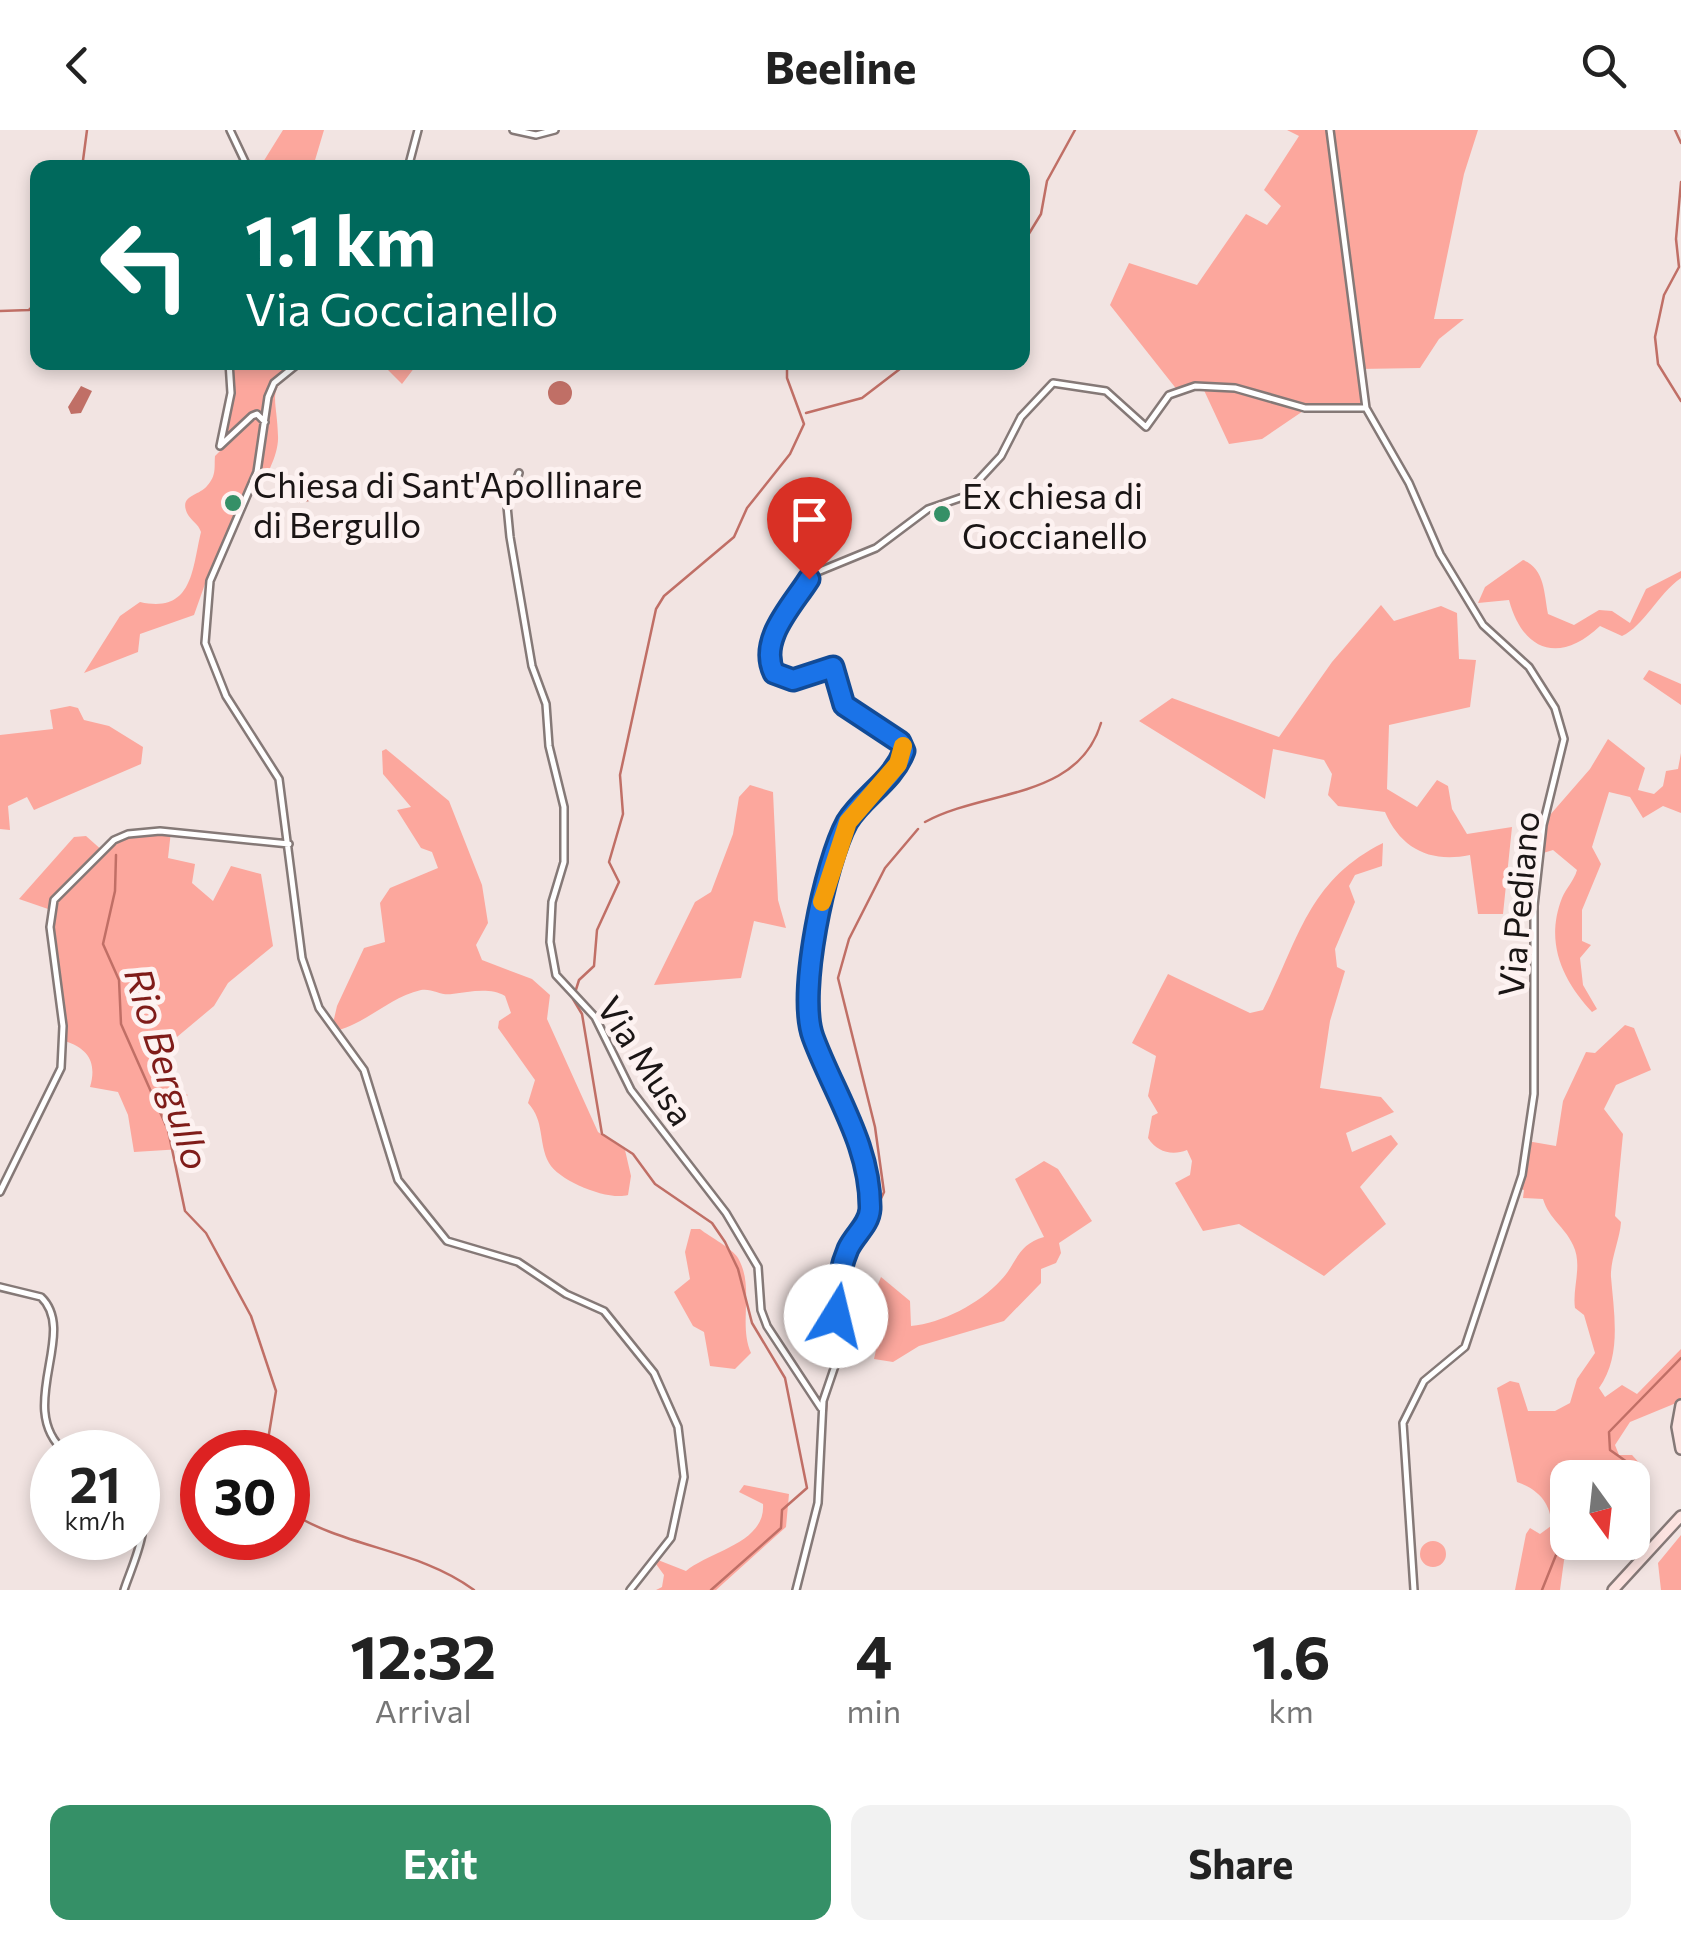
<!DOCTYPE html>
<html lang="en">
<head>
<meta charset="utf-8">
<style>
	body { margin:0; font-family:Commissioner,sans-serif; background:#f2f2f2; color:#222; height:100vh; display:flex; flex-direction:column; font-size:38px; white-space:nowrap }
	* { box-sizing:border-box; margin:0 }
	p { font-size:32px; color:#767676 }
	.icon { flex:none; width:55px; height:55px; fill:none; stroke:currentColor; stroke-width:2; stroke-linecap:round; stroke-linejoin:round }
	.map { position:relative; height:1460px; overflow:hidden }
	.side { display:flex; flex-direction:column; background:#fff; flex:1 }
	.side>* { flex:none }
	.hud { position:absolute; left:30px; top:30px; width:1000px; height:210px; border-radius:20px; box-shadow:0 5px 15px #0003; background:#00695c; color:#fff; overflow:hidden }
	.needle { width:65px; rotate:165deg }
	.controls { position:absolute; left:1550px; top:1330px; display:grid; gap:20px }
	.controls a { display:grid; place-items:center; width:100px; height:100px; border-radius:20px; background:#fff; box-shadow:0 5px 15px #0003; font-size:50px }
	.speed { position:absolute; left:30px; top:1300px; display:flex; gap:20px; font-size:50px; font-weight:700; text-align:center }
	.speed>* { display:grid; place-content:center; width:130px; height:130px; border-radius:50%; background:#fff; box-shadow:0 5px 15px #0003; line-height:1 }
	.speed small { font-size:25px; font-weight:400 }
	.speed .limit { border:15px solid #d22; background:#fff; color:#111 }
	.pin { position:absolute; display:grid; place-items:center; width:85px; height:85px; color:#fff; margin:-102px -42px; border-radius:50% 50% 50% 0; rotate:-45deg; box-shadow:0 0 10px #0007 }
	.pin .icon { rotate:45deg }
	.me { position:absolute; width:110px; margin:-55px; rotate:9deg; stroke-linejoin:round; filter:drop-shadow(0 0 8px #0008) }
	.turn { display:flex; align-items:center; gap:35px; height:210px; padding:0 50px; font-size:45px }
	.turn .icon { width:130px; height:130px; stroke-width:2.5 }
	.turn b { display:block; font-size:70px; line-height:85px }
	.eta { display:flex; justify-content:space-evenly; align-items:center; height:170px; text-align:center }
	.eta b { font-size:60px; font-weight:700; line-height:70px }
	.primary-button { display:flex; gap:20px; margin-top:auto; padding:20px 50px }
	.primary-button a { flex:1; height:115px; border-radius:20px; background:#359067; color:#fff; font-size:40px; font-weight:700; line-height:115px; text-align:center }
	.primary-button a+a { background:#f2f2f2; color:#222 }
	header { display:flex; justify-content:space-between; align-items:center; height:130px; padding:0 50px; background:#fff; font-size:45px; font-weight:700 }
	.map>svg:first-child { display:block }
</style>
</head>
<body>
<header><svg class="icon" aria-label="back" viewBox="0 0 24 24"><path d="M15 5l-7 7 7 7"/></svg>Beeline<svg class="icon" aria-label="search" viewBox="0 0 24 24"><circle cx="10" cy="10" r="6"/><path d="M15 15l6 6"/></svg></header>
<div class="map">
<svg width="1681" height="1460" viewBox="0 0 1681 1460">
	<rect width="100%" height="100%" fill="#f2e4e2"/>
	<path fill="#fca79d" d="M283,0h41l-11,37h-53z
		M1287,0h191l-14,44 -30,145h30l-25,20 -19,29 -61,1 6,39 -53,-3 -50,34 -33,5 -27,-58 -24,5 -68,-86 19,-42 68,22 49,-71 21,11 14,-19 -17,-16 35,-54z
		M232,233h70c-38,28 -25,31 -24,73 1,19 -13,42 -21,59h-5l-34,70 -7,2 -17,48 -54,19 -2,18 -54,21 36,-57 20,-14c53,12 52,-33 61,-70 -3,-9 -10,-11 -14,-19 -8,-18 12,-17 20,-27 10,-11 7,-19 8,-30l9,-9 -1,-13 11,-42z
		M381,233h37l-16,21z
		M1523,430c22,8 21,34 25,54l26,11 25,-15 13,1 18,12 16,-34 35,-18v7c-24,17 -37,48 -59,58l-22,-10c-40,38 -77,26 -91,-26l-31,3 7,-16z
		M1381,475l13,16 47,-15 16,7 2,46 17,1 -6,47 -81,18 -2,64 30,18 20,-27 11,6 4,23 15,25 45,-7 -9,87h-25l-8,-59c-40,8 -69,-6 -85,-43l-47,-6 -10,-11 4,-21 -8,-14 -51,-11 -8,50 -126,-78 33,-23 107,39 53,-75z
		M1649,540l32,14v21l-38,-26z
		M70,576l8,2 6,12 25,6 34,21 -2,17 -107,46 -7,-13 -19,9 2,24 -10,-1v-94l53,-6 -3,-19z
		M1608,609l37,29 -7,22 16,4 9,-8 3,-15 12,-2 3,-16v60l-18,-7 -20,12 -13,-21 -21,-5 -17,55 9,17 -19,46v31l9,4 -11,13 3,27 14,24 -5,3c-28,-30 -48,-68 -30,-114 4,-10 12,-17 15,-28l-24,-20 -13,4 3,-31 47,-54z
		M386,619l63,52 33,84 6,38 -12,22 6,15 50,19 18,16 -3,24 51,113 27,18 6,26 -3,19c-20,6 -69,-14 -79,-32 -11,-20 -4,-42 -21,-60l7,-23 -37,-52 1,-7 12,-8 -6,-17c-15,-9 -36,-4 -53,-2 -11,2 -20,-6 -31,-4 -34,8 -55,35 -90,42l6,-26 27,-58 21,-6 -5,-39 10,-15 48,-20 -6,-16 -11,-4 -24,-38 14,-3 -28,-33 -1,-23z
		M750,655l23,7 5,108 8,28 -32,-7 -13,57 -87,7 41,-83 16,-10 22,-58 6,-37z
		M171,701l-3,27 27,6 -3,19 21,18 18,-35 30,8 12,72 -45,37 -14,23 -49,41 -6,14 14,27 15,7 -16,11 1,21 8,4 1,18 -48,3 -6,-37 -10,-23 -28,-5c7,-24 -1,-38 -25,-46l-14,-131 -32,-11 55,-62 12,-1 18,16 20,-16z
		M1383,713l-1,23 -27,9 -6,11 6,16 -20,47 2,18 8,4 -15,50 -10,67 61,9 13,15 -48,21 6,19 39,-17 7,9 -38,43 26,37 -62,52 -85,-52 -36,7 -28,-48 15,-8 2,-14 -5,-11c-15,6 -30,2 -39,-12l4,-22 6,-3 -10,-17 8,-40 -24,-13 36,-69 82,39 13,-3c36,-70 44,-129 120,-167z
		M1625,895l9,3 17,42 -35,15 -12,24 19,25 -8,82 6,6c-1,17 -11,38 -10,55 3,37 11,79 -12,111l6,9 17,-12 15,9 44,-45v52l-51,21 -15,23 4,10h13l11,12 -29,1 -6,9 -40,1v64l19,1 -22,10 -5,37h-45l11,-56 4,-6 10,6 11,-8c1,-22 -13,-37 -34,-44l-20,-94 13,-7 9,2 9,28h27l15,-8 7,-24 18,-26 -11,-38 -9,-7c-3,-20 8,-43 -2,-63 -8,-18 -24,-26 -30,-46l-20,-1 1,-8 -6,-2 9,-47 29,5 7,-45 23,-49 9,1z
		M1044,1031l14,8 34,52 -33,22 2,10 -5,10 -15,6v14l-37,38 -85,25 -26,16 -19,-3 2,-9 -19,-12c15,-20 14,-38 24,-61l29,24 1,25c31,-3 68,-22 90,-46 16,-16 15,-35 43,-43l-29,-58z
		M691,1099h9c10,8 32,19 38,29 17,29 0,66 13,95l-16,16 -25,-3 -6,-34 -11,-6 -19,-34 16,-13 -5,-27z
		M744,1355l45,9 -3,33 -70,63h-60l6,-3 2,-12 -8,-11 2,-4 28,11c24,-20 80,-28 77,-67l-24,-12z
		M1681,1405v55h-20l-3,-27z
		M1420 1424a13 13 0 1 1 26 0a13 13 0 1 1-26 0Z"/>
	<path fill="#c06f66" d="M548 263a12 12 0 1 1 24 0a12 12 0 1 1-24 0Z
		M81,256l11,5 -11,22 -10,1 -3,-7z
		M299,346l21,4 11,9v8l-32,6z"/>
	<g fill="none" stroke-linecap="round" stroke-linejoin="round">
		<path stroke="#c06f66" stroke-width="2.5" d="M1675,0l6,13
			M82,38l5,-38
			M1681,52l-5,57 3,28 -15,28 -9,42 3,27 23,37
			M1022,115l19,-31 6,-33 28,-51
			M0,181l29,-1 7,-7 2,-34
			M806,283l56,-15 47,-36
			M925,692c61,-33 153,-22 176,-99
			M116,725l-1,36 -12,53 16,36 2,44 47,106 17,81 21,22 45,83 25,75 -10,61
			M843,1150l41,-88 -9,-65 -37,-149 11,-39 36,-71 33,-39
			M835,1242l7,-12 -2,-33
			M821,1336l6,-68
			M288,1381c57,37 131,38 186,79
			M1632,1386l6,-12 -1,-35 -27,-19 -1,-18 72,-74
			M711,1460l70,-62 1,-18 25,-22 -22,-110 -33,-55 -14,-54 -13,-27 -13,-19 -57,-39 -22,-30 -31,-20 -20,-120 -9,-15 6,-19 15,-14 3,-36 22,-48 -10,-20 14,-48 -3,-39 36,-166 8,-13 70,-59 13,-29 43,-54 14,-30 -17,-46v-16
			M1542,1460l16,-40 10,-9"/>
		<defs>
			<path id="street" d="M230,0l18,38
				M513,0l23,5 19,-5
				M1330,0l36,278 43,75 31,71 43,71 46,42 26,41 9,31 -21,86 -9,81v188l-12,81 -57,172 -41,34 -21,42 11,167
				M408,38l10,-38
				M229,232l2,31 -11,53 32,-30 5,-2 8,8
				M300,232l-26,21 -6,14 -11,75 -47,109 -5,62 21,53 53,83 23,179 17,50 45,62 34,110 49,61 71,21 48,32 38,17 50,62 24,54 6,50 -13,61 -41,52
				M519,343l-12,33 3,31 22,129 14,38 3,42 15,61v55l-12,40 -2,40 6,33 39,42 36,73 95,123 32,54 3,43 6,16 54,82
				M0,1062l61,-124 2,-42 -13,-99 4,-27 60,-60 14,-6 32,-3 129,13
				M0,1157l41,10c38,36 -27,111 24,155
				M124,1460c8,-25 29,-65 14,-89
				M796,1460l22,-87 5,-102 17,-50 -4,-35 3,-28 10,-41 20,-35 -11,-70 -46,-106 -6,-26 2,-31 12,-71 28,-87 43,-48 13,-22 -4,-9 -55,-37 -12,-38 -40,13 -14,-2 -10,-23 14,-36 32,-46 61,-25 52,-39 35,-12 38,-41 20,-39 32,-34 53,8 40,36 23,-32 26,-9 40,2 70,20h61"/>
			<path id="secondary" d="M1681,1275l-4,22 4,22
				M1613,1460l68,-74"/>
		</defs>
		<use href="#street" stroke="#857977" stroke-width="10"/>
		<use href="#secondary" stroke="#857977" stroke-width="14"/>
		<use href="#street" stroke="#fff" stroke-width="5"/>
		<use href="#secondary" stroke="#fce3e0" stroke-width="9"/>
	</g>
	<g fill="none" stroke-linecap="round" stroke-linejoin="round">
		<defs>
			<path id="route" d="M809,449c-17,27 -51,61 -35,94l19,7 40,-13 11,38 56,37 4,9c-11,30 -41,45 -57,71 -22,40 -50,172 -34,215 21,57 58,109 57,172 -1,16 -15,25 -22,40 -8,19 -12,45 -12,67"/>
		</defs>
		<use href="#route" stroke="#114b97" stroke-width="25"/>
		<use href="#route" stroke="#1a73e8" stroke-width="18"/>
		<path stroke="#f59e0b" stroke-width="18" d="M822,772l26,-80 50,-58 5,-18"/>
	</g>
	<g fill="#359067" stroke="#fdf2f1" stroke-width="4">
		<circle cx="233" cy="373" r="10"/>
		<circle cx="942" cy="384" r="10"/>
	</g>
	<g text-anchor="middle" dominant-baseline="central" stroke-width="10" stroke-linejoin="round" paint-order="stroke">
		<g font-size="35" fill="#1a1515" stroke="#fdf2f1" text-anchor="start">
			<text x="253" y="353">Chiesa di Sant'Apollinare<tspan x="253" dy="40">di Bergullo</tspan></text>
			<text x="962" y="364">Ex chiesa di<tspan x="962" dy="40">Goccianello</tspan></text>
		</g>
		<g font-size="35" fill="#1a1515" stroke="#fdf2f1">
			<text transform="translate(1517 774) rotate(-85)">Via Pediano</text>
			<text transform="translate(647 930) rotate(57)">Via Musa</text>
		</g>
		<g font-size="38" font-style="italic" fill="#7f1c19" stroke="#fdf2f1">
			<text transform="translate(169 938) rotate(73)">Rio Bergullo</text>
		</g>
	</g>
</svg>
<div class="controls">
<a><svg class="needle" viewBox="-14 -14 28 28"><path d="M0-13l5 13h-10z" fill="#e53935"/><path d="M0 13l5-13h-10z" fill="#767676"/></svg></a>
</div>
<div class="speed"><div>21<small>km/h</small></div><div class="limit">30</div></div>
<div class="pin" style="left:809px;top:449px;background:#d93025"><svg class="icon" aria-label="arrive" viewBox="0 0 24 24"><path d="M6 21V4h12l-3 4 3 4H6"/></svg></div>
<svg class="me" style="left:836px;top:1186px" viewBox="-20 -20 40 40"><circle r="19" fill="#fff"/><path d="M0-13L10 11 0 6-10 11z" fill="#1a73e8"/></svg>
<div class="hud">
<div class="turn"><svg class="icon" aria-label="left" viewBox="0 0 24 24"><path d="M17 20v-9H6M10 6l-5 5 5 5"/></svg><div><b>1.1 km</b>Via Goccianello</div></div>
</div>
</div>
<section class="side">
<div class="eta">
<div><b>12:32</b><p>Arrival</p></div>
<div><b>4</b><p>min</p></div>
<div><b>1.6</b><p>km</p></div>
</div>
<div class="primary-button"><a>Exit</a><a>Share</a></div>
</section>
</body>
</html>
